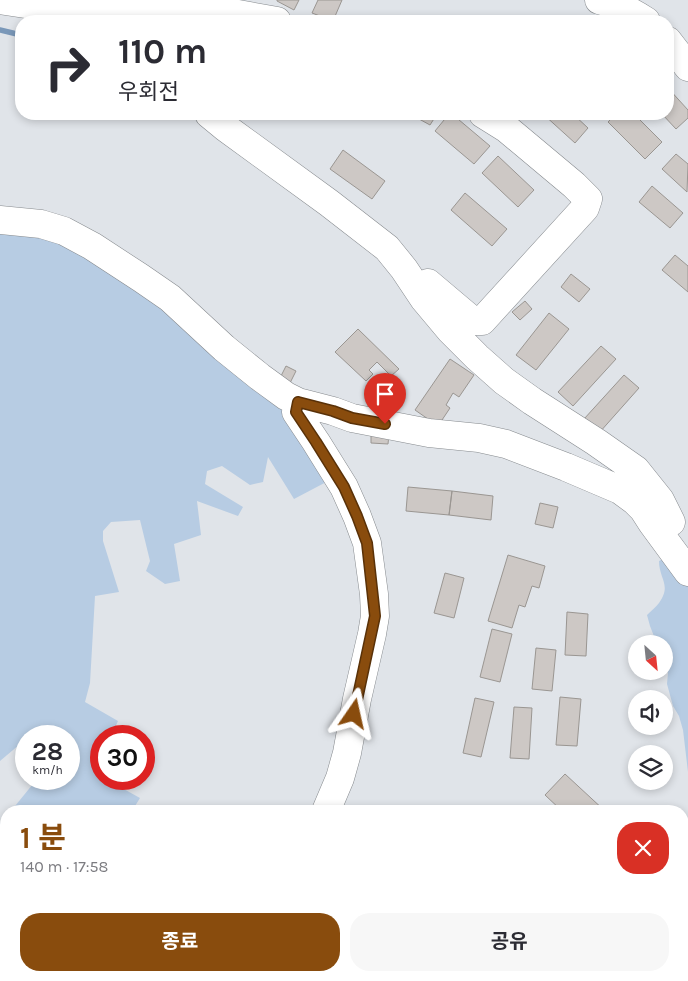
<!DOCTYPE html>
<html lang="ko">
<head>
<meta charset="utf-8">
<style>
	body { margin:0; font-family:Karla,"Noto Sans KR",sans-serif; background:#f7f7f7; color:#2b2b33; height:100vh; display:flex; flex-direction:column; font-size:19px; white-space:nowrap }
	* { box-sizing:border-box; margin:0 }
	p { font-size:16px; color:#7c7c81 }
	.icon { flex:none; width:28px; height:28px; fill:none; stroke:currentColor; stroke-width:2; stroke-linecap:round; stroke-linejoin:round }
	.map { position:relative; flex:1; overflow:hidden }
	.panel { position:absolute; left:0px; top:805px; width:689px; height:176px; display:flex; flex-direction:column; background:#fff; border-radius:20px 20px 0 0; box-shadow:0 2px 8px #0003 }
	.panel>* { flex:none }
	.top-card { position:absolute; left:15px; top:15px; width:659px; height:105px; border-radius:20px; box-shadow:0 2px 8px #0003; background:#fff; color:#2b2b33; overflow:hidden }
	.needle { width:32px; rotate:153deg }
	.controls { position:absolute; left:628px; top:635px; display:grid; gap:10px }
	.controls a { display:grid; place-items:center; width:45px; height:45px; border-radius:50%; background:#fff; box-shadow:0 2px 8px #0003; font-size:25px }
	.speed { position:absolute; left:15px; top:725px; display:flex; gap:10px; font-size:25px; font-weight:700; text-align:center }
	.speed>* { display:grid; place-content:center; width:65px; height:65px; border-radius:50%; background:#fff; box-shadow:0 2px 8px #0003; line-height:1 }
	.speed small { font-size:12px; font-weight:400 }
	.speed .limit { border:8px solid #d22; background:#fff; color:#111 }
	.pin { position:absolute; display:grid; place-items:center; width:42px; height:42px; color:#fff; margin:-51px -21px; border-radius:50% 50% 50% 0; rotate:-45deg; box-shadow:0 0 5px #0007 }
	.pin .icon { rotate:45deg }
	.me { position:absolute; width:55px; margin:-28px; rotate:11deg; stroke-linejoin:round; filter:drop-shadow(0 0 4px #0008) }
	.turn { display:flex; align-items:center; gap:18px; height:105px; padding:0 20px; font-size:22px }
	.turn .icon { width:65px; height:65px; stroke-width:2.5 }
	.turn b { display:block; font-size:35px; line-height:42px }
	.round { display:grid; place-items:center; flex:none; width:52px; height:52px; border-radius:20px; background:#f7f7f7 }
	.headline { display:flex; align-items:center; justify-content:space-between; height:85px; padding:0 20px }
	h1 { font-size:30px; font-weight:700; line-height:38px; color:#894c0d }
	.primary-button { display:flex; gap:10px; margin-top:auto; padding:10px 20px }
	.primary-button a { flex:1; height:58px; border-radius:20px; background:#894c0d; color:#fff; font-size:20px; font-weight:700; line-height:58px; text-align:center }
	.primary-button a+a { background:#f7f7f7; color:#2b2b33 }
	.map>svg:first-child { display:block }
</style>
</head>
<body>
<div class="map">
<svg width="688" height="981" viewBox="0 0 688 981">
	<rect width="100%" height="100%" fill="#e0e4e9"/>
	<path fill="#b7cce3" d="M0,224l91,26 196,158 45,71 -38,20 -26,-42 -5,25 -13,3 -28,-19 -15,5 -2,13 38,23 -5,9 -41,-15 4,34 -27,9 6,37 -15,3 -19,-13 4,-10 -10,-41 -29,2 -8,9v10l16,51 -24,4 -5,87 -5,19 33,19 -7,15h-10v43h12l-2,3 29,16 -8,13h-121l26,-32h32v-43h-21l-15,-3 -4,3h-3v3l-26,22z
		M669,556l19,25v191l-5,-42 -4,-14 -6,-10 -6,-22 1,-11 -4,-14v-15h-7l-7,-18 -3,-11c4,-4 9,-8 12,-12 13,-18 0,-24 0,-42z
		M6,817v60l-6,8v-61z
		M683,818l5,7v156h-38l-4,-6h36z"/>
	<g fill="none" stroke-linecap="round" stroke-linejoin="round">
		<path stroke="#7a98b9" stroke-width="5.5" d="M0,30l21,5"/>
	</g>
	<path fill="#cdc8c5" stroke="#9a9692" d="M277,0h22l-5,10 -17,-9z
		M318,0h24l-9,21 -21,-8z
		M668,88l20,22v8l-12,11 -14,-15h6z
		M410,114h27l-7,11z
		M449,114h3l38,32 -16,18 -39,-33z
		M543,114h30l15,14 -13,15z
		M616,114h18l28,28 -17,17 -37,-37z
		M343,150l42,31 -13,18 -42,-30z
		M676,154l12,10 -1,28 -25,-23z
		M498,156l36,34 -16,17 -36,-34z
		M652,186l31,27 -13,15 -31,-26z
		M465,193l42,36 -15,17 -41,-36z
		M675,255l13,11v26l-26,-22z
		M571,274l19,15 -11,13 -18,-15z
		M525,301l7,8 -12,11 -8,-8z
		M549,313l20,16 -33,41 -20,-15z
		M358,329l41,40 -8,7 -14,-14 -8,8 4,4 -7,7 -31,-29z
		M601,346l15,13 -43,47 -15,-14z
		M450,359l24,16 -15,22 -6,-4 -7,12 4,3 -12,18 -23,-16z
		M286,366l10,5 -6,12 -10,-5z
		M624,375l15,13 -40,45 -15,-14z
		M371,433l18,1 -1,10 -17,-1z
		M408,487l44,4 -3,24 -43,-4z
		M452,491l41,5 -2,24 -42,-5z
		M540,503l18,4 -5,21 -18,-4z
		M508,555l37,11 -6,22 -7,-2 -7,21 -6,-2 -7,23 -24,-7z
		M445,573l19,5 -10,40 -20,-5z
		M567,612l21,2 -2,42 -21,-1z
		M492,629l20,5 -12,48 -20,-5z
		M536,648l20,2 -4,41 -20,-2z
		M560,697l21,2 -4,47 -21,-1z
		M475,698l19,4 -13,55 -18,-4z
		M514,707l18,1 -3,51 -19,-1z
		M565,774l40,37h-31l-2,-1 -2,1h-8l-17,-16z
		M137,975h10l13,6h-26z
		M430,975l1,6h-49z
		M565,975h24l-1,6h-24z"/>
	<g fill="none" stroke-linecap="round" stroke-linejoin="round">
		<defs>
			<path id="minor" d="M0,0l78,12 17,-4
				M599,0c17,4 32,11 47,21
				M82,21l-4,-9h149l50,9
				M668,41l20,26
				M209,114l17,14 103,75 58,45 17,21 20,30 26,31 27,27 27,24 28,20 64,41 40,28 24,30 11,22
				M0,220l41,4 23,7 28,15 49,32 29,20 54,50 36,29 26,19 12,6 35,9 19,7 77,15 50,5 27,6 60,23 54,23 15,11 8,8 9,14 36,49
				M428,283l45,38h9l103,-113 3,-9 -14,-14 -67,-56 -24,-15
				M298,402l-2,10 20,30 28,45 13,29 10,27 7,51 1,22 -3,18 -15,65 -10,54 -7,25 -14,33
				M368,975l1,6
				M286,981l1,-6"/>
		</defs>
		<use href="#minor" stroke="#868a8e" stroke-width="29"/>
		<path stroke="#7d8083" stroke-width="3" stroke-dasharray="5 2.5" stroke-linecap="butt" d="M642,975l5,6"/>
		<use href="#minor" stroke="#fff" stroke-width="28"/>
	</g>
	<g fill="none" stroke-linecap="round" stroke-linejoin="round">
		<defs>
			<path id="route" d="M354,714l21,-98 -8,-73 -10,-27 -13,-29 -28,-45 -20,-30 2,-10 35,9 19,7 33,6"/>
		</defs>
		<use href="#route" stroke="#593108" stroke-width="12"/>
		<use href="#route" stroke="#894c0d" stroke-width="9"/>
	</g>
</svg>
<div class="controls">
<a><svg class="needle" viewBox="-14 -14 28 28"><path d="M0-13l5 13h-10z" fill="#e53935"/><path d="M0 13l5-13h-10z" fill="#7c7c81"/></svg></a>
<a><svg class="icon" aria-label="sound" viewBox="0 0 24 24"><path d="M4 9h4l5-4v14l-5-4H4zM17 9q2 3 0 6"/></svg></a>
<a><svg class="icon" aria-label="layers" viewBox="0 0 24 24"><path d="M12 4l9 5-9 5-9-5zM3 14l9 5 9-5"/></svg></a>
</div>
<div class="speed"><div>28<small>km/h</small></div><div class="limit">30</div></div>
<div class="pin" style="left:385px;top:424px;background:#d93025"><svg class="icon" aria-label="arrive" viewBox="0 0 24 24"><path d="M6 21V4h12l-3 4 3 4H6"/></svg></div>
<svg class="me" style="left:354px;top:714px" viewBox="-20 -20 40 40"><path d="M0-17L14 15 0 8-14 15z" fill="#894c0d" stroke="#fff" stroke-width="4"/></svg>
<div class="top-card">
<div class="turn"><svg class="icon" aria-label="right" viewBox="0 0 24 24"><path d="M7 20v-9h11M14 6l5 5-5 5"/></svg><div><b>110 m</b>우회전</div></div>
</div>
<section class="panel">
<div class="headline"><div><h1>1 분</h1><p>140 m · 17:58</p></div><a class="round" style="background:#d93025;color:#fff"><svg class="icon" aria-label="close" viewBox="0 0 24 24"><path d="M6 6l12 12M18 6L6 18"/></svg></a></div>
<div class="primary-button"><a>종료</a><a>공유</a></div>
</section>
</div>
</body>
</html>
